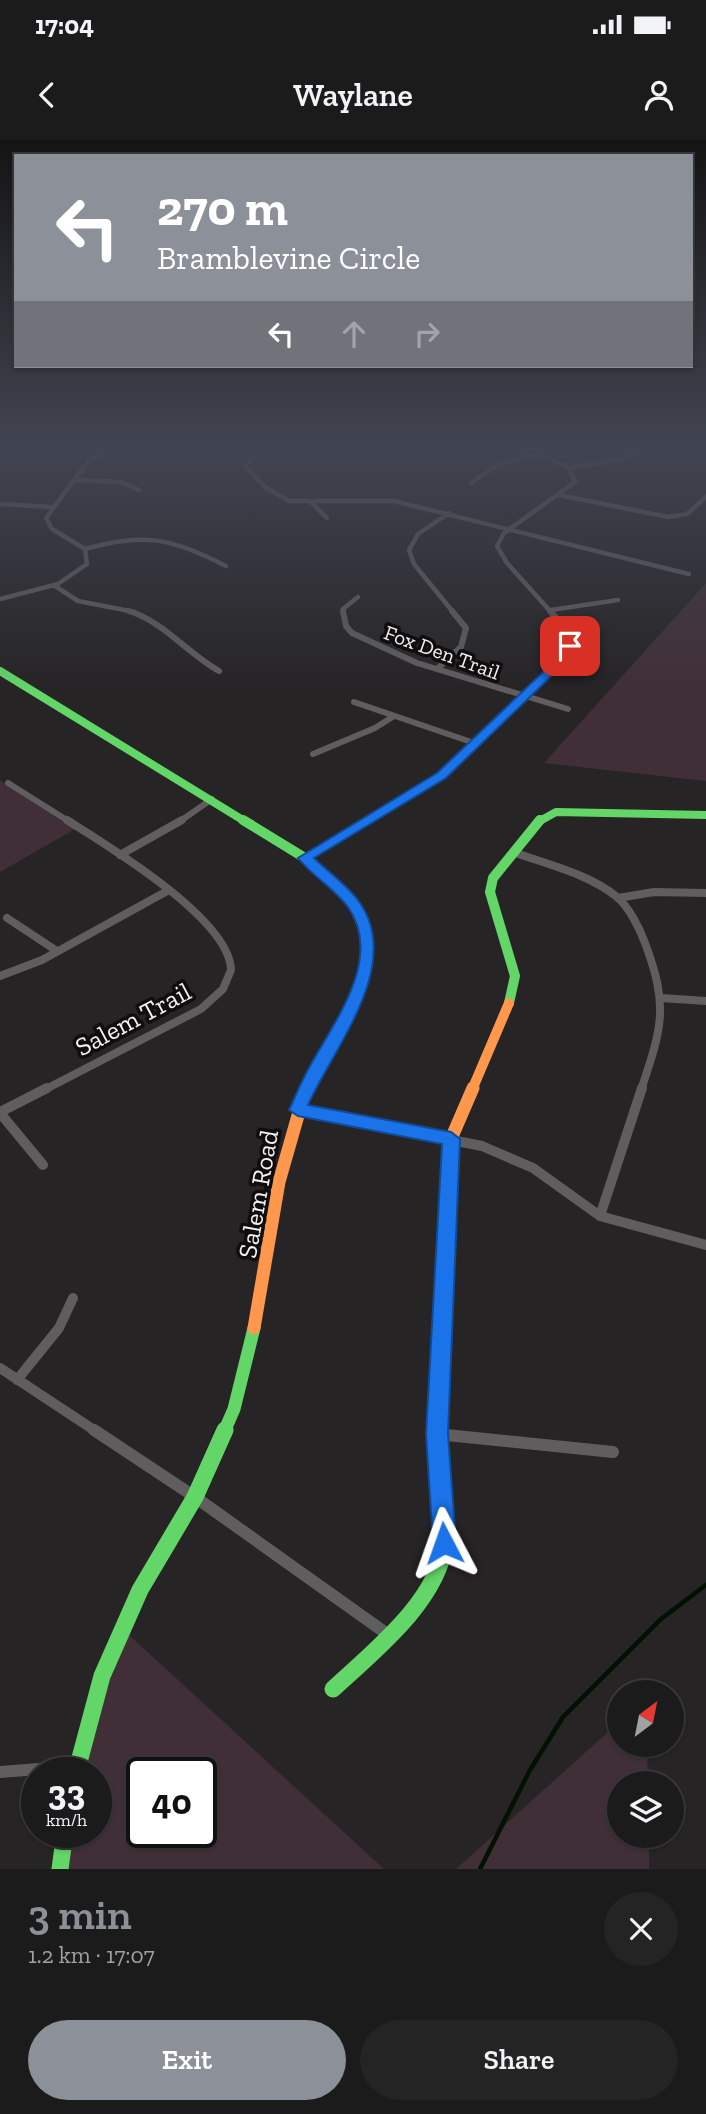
<!DOCTYPE html>
<html lang="en">
<head>
<meta charset="utf-8">
<style>
	body { margin:0; font-family:"Zilla Slab",serif; background:#252425; color:#f1f3f6; height:100vh; display:flex; flex-direction:column; font-size:26px; white-space:nowrap }
	* { box-sizing:border-box; margin:0 }
	p { font-size:23px; color:#a0a1a3 }
	.icon { flex:none; width:38px; height:38px; fill:none; stroke:currentColor; stroke-width:2; stroke-linecap:round; stroke-linejoin:round }
	.map { position:relative; height:1729px; overflow:hidden }
	.side { display:flex; flex-direction:column; background:#1c1b1c; flex:1 }
	.side>* { flex:none }
	.banner { position:absolute; left:14px; top:14px; width:679px; height:214px; border-radius:0px; box-shadow:0 2px 5px #0004,0 0 0 2px #3a393b; background:#8c9099; color:#fff; overflow:hidden }
	.needle { width:46px; rotate:32deg }
	.tools { position:absolute; left:607px; top:1540px; display:grid; gap:14px }
	.tools a { display:grid; place-items:center; width:77px; height:77px; border-radius:50%; background:#1c1b1c; box-shadow:0 2px 5px #0004,0 0 0 2px #3a393b; font-size:35px }
	.speed { position:absolute; left:21px; top:1617px; display:flex; gap:14px; font-size:35px; font-weight:700; text-align:center }
	.speed>* { display:grid; place-content:center; width:91px; height:91px; border-radius:50%; background:#1c1b1c; box-shadow:0 2px 5px #0004,0 0 0 2px #3a393b; line-height:1 }
	.speed small { font-size:18px; font-weight:400 }
	.speed .limit { border:4px solid #111; border-radius:10px; background:#fff; color:#111 }
	.pin { position:absolute; display:grid; place-items:center; width:60px; height:60px; color:#fff; margin:-30px; border-radius:14px; box-shadow:0 4px 10px #0006 }
	.me { position:absolute; width:77px; margin:-38px; rotate:356deg; stroke-linejoin:round; filter:drop-shadow(0 0 5px #0008) }
	.turn { display:flex; align-items:center; gap:24px; height:147px; padding:0 28px; font-size:32px }
	.turn .icon { width:91px; height:91px; stroke-width:2.5 }
	.turn b { display:block; font-size:49px; line-height:60px }
	.lanes { display:flex; align-items:center; height:66px; padding:0 28px; background:#0003; justify-content:center; gap:35px; direction:ltr }
	.lanes .off { opacity:.35 }
	.round { display:grid; place-items:center; flex:none; width:74px; height:74px; border-radius:37px; background:#252425 }
	.head { display:flex; align-items:center; justify-content:space-between; height:119px; padding:0 28px }
	h1 { font-size:42px; font-weight:600; line-height:52px; color:#8c9099 }
	.action { display:flex; gap:14px; margin-top:auto; padding:14px 28px }
	.action a { flex:1; height:80px; border-radius:42px; background:#8c9099; color:#fff; font-size:28px; font-weight:600; line-height:80px; text-align:center }
	.action a+a { background:#252425; color:#f1f3f6 }
	.status { display:flex; justify-content:space-between; align-items:center; height:49px; padding:0 35px; background:#1c1b1c; direction:ltr }
	.status svg { height:19px; fill:currentColor }
	header { display:flex; justify-content:space-between; align-items:center; height:91px; padding:0 28px; background:#1c1b1c; font-size:32px; font-weight:600 }
	.map>svg:first-child { display:block }
</style>
</head>
<body>
<div class="status"><b>17:04</b><svg viewBox="0 0 49 12"><path d="M0 12V9h3v3zM5 12V6h3v6zM10 12V3h3v9zM15 12V0h3v12zM26 1h20v11H26zM47 4h2v5h-2z"/></svg></div>
<header><svg class="icon" aria-label="back" viewBox="0 0 24 24"><path d="M15 5l-7 7 7 7"/></svg>Waylane<svg class="icon" aria-label="person" viewBox="0 0 24 24"><circle cx="12" cy="8" r="4"/><path d="M4 21q1-7 8-7t8 7"/></svg></header>
<div class="map">
<svg width="706" height="1729" viewBox="0 0 706 1729">
	<rect width="100%" height="100%" fill="#262425"/>
	<path fill="#412f38" fill-rule="evenodd" d="M706,443v198l-162,-18z
		M0,640l77,48 -77,44z
		M129,1495l255,234h-323l7,-37h28v-59h-17l6,-34zM142,1633h59v59h-59z
		M619,1582l1,23h27l1,38h-28v53h29v33h-193z"/>
	<g fill="none" stroke-linecap="round" stroke-linejoin="round">
		<path stroke="#031103" stroke-width="4.5" d="M480,1729l50,-99 33,-53 98,-98 45,-34"/>
		<path stroke="#5f5d5e" stroke-width="4.5" d="M536,308l3,6 30,14 6,14 -71,51 -7,13 10,17 44,49
			M253,318l-8,8 20,21 24,14h105l295,73
			M569,328l54,-9 19,-11
			M75,340l46,2 18,8
			M471,343l28,-19 40,-10
			M559,355l109,22 19,-3 19,-17
			M312,363l15,15
			M0,364l51,3
			M449,373l-31,21 -9,16 5,14 39,48
			M85,409c59,-17 87,-11 141,17
			M55,446l23,15 57,11
			M0,459l58,-15 29,-20 -2,-15 -33,-20 -6,-11 42,-57 23,-13
			M551,470l67,-10
			M344,472l-1,-3 15,-12"/>
		<path stroke="#5f5d5e" stroke-width="6" d="M129,471c35,11 58,42 90,60
			M343,471l3,15 6,7 65,30 151,46
			M437,529l24,-22 5,-19 -14,-17
			M354,562l123,42
			M313,614l62,-26 19,-12
			M8,643l62,39
			M179,682l33,-23
			M365,682l77,-47 124,-120 3,-23 -19,-21"/>
		<path stroke="#5f5d5e" stroke-width="8" d="M513,712c33,12 76,22 104,45 12,10 23,32 28,46 24,64 17,84 -4,147
			M120,715l62,-35
			M305,718l63,-38
			M618,758l36,-6 52,1
			M7,778l50,33
			M0,836l42,-16 127,-70
			M661,858l45,3
			M44,950l157,-81 22,-20 8,-19c-1,-51 -123,-124 -164,-150"/>
		<path stroke="#5f5d5e" stroke-width="10" d="M298,970l184,36 51,22 67,48 106,29
			M0,972l47,-24
			M0,973l43,52
			M600,1076l42,-128
			M0,1228l97,64
			M17,1240l42,-52 14,-30"/>
		<path stroke="#5f5d5e" stroke-width="12" d="M94,1290l101,67 195,139
			M437,1294l176,18
			M0,1632l77,-6"/>
		<path stroke="#63d668" stroke-width="8" d="M0,531l246,151
			M538,682l18,-10 150,3"/>
		<path stroke="#63d668" stroke-width="10" d="M243,680l62,38 48,46 13,31 -1,42 -58,113
			M509,863l6,-27 -25,-84 3,-14 47,-58"/>
		<path stroke="#63d668" stroke-width="13" d="M303,958l5,-10
			M224,1292l10,-23 20,-81
			M437,1292l11,-224"/>
		<path stroke="#63d668" stroke-width="17" d="M333,1549c41,-38 105,-88 112,-146 4,-31 -8,-79 -8,-113
			M76,1633l26,-97 38,-86 55,-93 30,-67
			M60,1729l5,-37"/>
		<path stroke="#ff974d" stroke-width="10" d="M472,950l37,-87"/>
		<path stroke="#ff974d" stroke-width="13" d="M448,1068l3,-69 22,-51
			M254,1188l25,-146 24,-84"/>
	</g>
	<linearGradient id="sky" x2="0" y2="1"><stop stop-color="#151414"/><stop offset="0.56" stop-color="#414551"/><stop offset="1" stop-color="#414551" stop-opacity="0"/></linearGradient>
	<rect width="706" height="550" fill="url(#sky)"/>
	<path fill="#1a73e8" stroke="#114b97" stroke-width="2" d="M566,504l9,2 -8,15 -121,117 -132,80c14,14 35,28 46,45 43,63 -26,144 -52,202l143,27 9,7 -12,295 8,109 -3,8 -9,4 -8,-4 -3,-8 -7,-109 16,-290 -144,-28 -9,-6c7,-15 13,-30 21,-44 24,-44 74,-108 38,-159 -14,-19 -36,-31 -50,-49l139,-85 122,-116z"/>
	<g text-anchor="middle" dominant-baseline="central" stroke-width="7" stroke-linejoin="round" paint-order="stroke">
		<g font-size="21" fill="#f4f1f2" stroke="#0f0d0e">
			<text transform="translate(442 512) rotate(20)">Fox Den Trail</text>
		</g>
		<g font-size="26" fill="#f4f1f2" stroke="#0f0d0e">
			<text transform="translate(133 879) rotate(-28)">Salem Trail</text>
			<text transform="translate(258 1054) rotate(-80)">Salem Road</text>
		</g>
	</g>
</svg>
<div class="tools">
<a><svg class="needle" viewBox="-14 -14 28 28"><path d="M0-13l5 13h-10z" fill="#e53935"/><path d="M0 13l5-13h-10z" fill="#a0a1a3"/></svg></a>
<a><svg class="icon" aria-label="layers" viewBox="0 0 24 24"><path d="M12 4l9 5-9 5-9-5zM3 14l9 5 9-5"/></svg></a>
</div>
<div class="speed"><div>33<small>km/h</small></div><div class="limit">40</div></div>
<div class="pin" style="left:570px;top:506px;background:#d93025"><svg class="icon" aria-label="arrive" viewBox="0 0 24 24"><path d="M6 21V4h12l-3 4 3 4H6"/></svg></div>
<svg class="me" style="left:444px;top:1403px" viewBox="-20 -20 40 40"><path d="M0-17L14 15 0 8-14 15z" fill="#1a73e8" stroke="#fff" stroke-width="4"/></svg>
<div class="banner">
<div class="turn"><svg class="icon" aria-label="left" viewBox="0 0 24 24"><path d="M17 20v-9H6M10 6l-5 5 5 5"/></svg><div><b>270 m</b>Bramblevine Circle</div></div>
<div class="lanes"><svg class="icon" aria-label="left" viewBox="0 0 24 24"><path d="M17 20v-9H6M10 6l-5 5 5 5"/></svg><svg class="icon off" aria-label="ahead" viewBox="0 0 24 24"><path d="M12 20V5M6 11l6-6 6 6"/></svg><svg class="icon off" aria-label="right" viewBox="0 0 24 24"><path d="M7 20v-9h11M14 6l5 5-5 5"/></svg></div>
</div>
</div>
<section class="side">
<div class="head"><div><h1>3 min</h1><p>1.2 km · 17:07</p></div><a class="round"><svg class="icon" aria-label="close" viewBox="0 0 24 24"><path d="M6 6l12 12M18 6L6 18"/></svg></a></div>
<div class="action"><a>Exit</a><a>Share</a></div>
</section>
</body>
</html>
